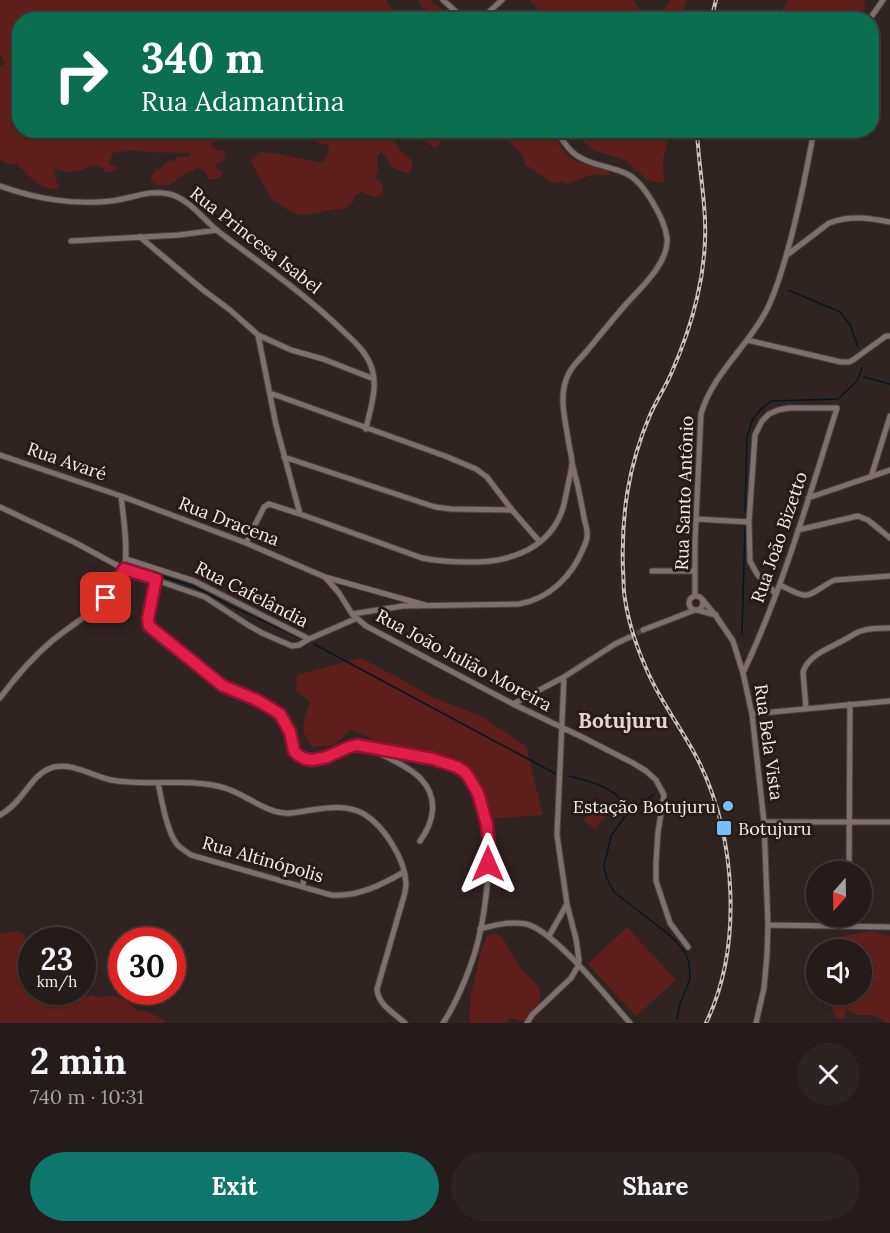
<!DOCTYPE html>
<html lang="en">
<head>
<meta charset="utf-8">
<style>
	body { margin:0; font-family:Lora,serif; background:#2c2423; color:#f1f3f6; height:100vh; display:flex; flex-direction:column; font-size:22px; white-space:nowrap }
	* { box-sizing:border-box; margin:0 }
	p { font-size:20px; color:#a3a1a2 }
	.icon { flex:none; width:33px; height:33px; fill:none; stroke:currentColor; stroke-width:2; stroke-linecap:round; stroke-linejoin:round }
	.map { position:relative; height:1023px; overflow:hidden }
	.side { display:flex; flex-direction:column; background:#241b1a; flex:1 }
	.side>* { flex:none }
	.top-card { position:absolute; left:12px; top:12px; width:867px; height:126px; border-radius:24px; box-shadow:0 2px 4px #0004,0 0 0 2px #413939; background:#0b6e4f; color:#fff; overflow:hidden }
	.needle { width:39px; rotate:200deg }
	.tools { position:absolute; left:806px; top:861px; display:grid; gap:12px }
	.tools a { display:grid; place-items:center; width:66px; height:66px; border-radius:50%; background:#241b1a; box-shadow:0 2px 4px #0004,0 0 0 2px #413939; font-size:30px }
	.speed { position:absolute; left:18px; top:927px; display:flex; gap:12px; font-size:30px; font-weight:700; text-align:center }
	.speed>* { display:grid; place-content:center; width:78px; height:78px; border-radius:50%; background:#241b1a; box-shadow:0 2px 4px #0004,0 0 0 2px #413939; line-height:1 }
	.speed small { font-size:15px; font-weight:400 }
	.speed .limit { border:9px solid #d22; background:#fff; color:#111 }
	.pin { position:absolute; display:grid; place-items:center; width:51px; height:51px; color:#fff; margin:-26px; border-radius:12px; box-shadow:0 3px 9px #0006 }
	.me { position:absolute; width:66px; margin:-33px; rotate:0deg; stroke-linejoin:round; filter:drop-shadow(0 0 4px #0008) }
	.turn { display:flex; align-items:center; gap:21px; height:126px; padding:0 30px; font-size:27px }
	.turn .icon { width:78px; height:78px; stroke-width:2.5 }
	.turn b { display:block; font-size:42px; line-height:51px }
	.round { display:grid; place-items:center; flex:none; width:63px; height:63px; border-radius:32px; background:#2c2423 }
	.head { display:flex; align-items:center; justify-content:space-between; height:102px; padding:0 30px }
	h1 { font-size:36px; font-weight:700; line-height:45px }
	.primary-button { display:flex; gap:12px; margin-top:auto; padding:12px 30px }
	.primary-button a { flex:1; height:69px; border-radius:36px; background:#0f766e; color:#fff; font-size:24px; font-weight:700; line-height:69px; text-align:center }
	.primary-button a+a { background:#2c2423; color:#f1f3f6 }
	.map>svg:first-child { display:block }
</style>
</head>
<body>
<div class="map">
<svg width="890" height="1023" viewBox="0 0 890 1023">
	<rect width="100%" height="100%" fill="#302423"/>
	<path fill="#5e1f1a" d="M0,0h386c4,8 10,11 13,19l-379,1v110h193l5,2 5,4 -3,5 -6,1 -3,3 5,4 8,2 2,5 -5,6 -6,2 2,5 5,2v5l-6,3h-7l-5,-9 -7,-2 -20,11 -8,6 -11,1 -8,-7 6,-10 5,1 3,-6 6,-4 4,2 3,-5 13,-1v-3l-43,-1 -14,-2 -20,3 -4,9 2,4 4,-1 2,4 -5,3h-6l-4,-4 -9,-3c-17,8 -21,8 -39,4l1,9 5,10c-16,6 -34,-14 -43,-25l-10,1 -7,-5v-92h2l3,-4 -5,-8z
		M419,0h10l26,19h-39l2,-9h8l-8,-7z
		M530,0h104l8,14h18l11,-14h16l-7,19 -134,1z
		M789,0h76l-2,16 -2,3h-35l-6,-5 -10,5h-34z
		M342,130l55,1 -4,4c3,13 8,17 19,25v10l-5,3 -15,-5 -5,-10 -6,-6 -4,5 1,15 -4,4 6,5 3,5 -1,9 -8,2 -13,-5 -6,3 -3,8 -8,6 -13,1 -25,5 -10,-1 -25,-15 -20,-38 10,-9c21,1 41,8 62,11l6,-12 -1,-6 -10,-2 -4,-3 5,-5 15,1 9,-4z
		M415,131h19l7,11 -6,6 -13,-8z
		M493,131h58c5,7 10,18 16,24 12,11 32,8 44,19 -8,3 -13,-1 -20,1 -8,3 -16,6 -24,9l-5,-3 -4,2 -6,-1 -27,-17 -2,-10 -22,-22z
		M571,131h99l-7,30 1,22 -16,-3 -23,-20 -32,-10z
		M361,658l49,26 22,13 51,20 43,29 17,69 -56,4 -7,-32 -7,-13 -14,-13 -63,-13 -45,-18 -17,15 -22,2c-14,-18 -8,-25 -2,-45l-14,-12 1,-15z
		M597,803l12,9 -14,17 -12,-9z
		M627,927l49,53 -40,36 -48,-52z
		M13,931l9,2 3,4v15l6,8 1,32h50l1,-17 3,5 1,18 4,-3c10,5 11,1 20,1 10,0 21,7 26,15 11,-1 21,5 29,12h-166v-89z
		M872,931l18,5v87h-4l-11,-8h-17l-12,-6 -1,2v8h-8l-11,-24 35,-1v-44l-37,-1 1,-1 17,-12z
		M496,933c12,7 15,24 24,34 7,9 19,15 20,26 1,11 -6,21 -12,30l-17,-5 -4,5h-38c2,-9 0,-19 2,-28 5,-20 8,-41 16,-60z"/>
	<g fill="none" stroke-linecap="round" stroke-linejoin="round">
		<path stroke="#041725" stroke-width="1.5" d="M788,290l52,22 10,13 8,22
			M864,377l26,7
			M745,512l2,-75 5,-16 8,-11 11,-9 67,-2 19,-18 5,-13
			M133,565l37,14 23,7 40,21 67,31
			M742,634l3,-108
			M314,644l242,130
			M569,776c16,4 42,10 52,24 3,4 4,9 6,14
			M654,794l-29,22 -14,20 -7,30 3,13 7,13 58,45 13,15 4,11 1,16 -10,25 -3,15"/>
		<path stroke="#4d4241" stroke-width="5" stroke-dasharray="5 2.5" stroke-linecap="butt" d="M630,637l13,-7"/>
		<defs>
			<path id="street" d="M443,0l22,20
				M480,20l22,-20
				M869,20l14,-20
				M0,186c38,13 71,19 111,15 19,-2 40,-12 58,-7 19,4 35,26 50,38 42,32 86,62 124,99 11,10 23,21 28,35 8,20 -1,43 -5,63
				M140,237l62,52 28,21 28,25 33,15 32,9 51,20
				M71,241l108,-6 38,-5
				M787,255l42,-32c21,-8 40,-5 61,-1
				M258,335l18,90 24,89
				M747,340l94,22h8l4,-2 33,-24h4
				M270,393l175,63 31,13 11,8 25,33 28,32
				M0,455l121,41 125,47 79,34 100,28
				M284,457l151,50 16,2 61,1
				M871,477l19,-61
				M808,498l82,-28
				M0,507l74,35 50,27 81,28 43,28 14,8 30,13 7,-1 10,-6 46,-20
				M696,519l53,3
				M798,530l60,-14 10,4 22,18
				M246,543l18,-36 5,-3 31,10 122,44c15,3 30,4 46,4 36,1 76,-10 92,-46 4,-8 5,-17 7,-26 2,-9 4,-18 5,-27 0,-6 -2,-12 -3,-18 -3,-23 -12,-50 0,-72 4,-8 11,-14 17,-21 14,-17 27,-33 41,-49 15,-16 42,-41 40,-65 -2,-18 -23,-56 -40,-64 -16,-8 -36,-8 -51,-19 -9,-6 -14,-16 -20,-25
				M126,559l68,22 115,58
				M652,571h43
				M325,577l14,16 13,21 14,12 147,78 69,33 51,26 13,8 10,9 8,15 -6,37 -2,30v19l14,42 18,24
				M156,579l-8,40 1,7c16,12 31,24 47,37 9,8 18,17 29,23 16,11 39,13 54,27 5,5 9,13 11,20 4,11 1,21 14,26 21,8 38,-15 58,-13 15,5 33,8 49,10 18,3 38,4 52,15 39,31 25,139 12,181 -6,20 -20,54 -32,71
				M780,585c7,3 16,9 24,10 7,2 22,-12 31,-15l55,-4
				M695,596v-55l6,-127c11,-39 45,-66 64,-101 6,-10 10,-23 14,-34 16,-48 26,-99 35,-149
				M689 603a7 7 0 1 1 14 0a7 7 0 1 1-14 0Z
				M702,599l14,17 17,25 10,32 9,41 12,108 4,103 -1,30 -3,33 -8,35
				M697,610l19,5
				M352,614l51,-8 116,-2c30,-5 53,-28 64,-55 2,-4 4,-9 4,-13 1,-6 -2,-13 -3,-18 -3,-19 -7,-37 -12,-55
				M643,630l52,-20
				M743,673c40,-85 66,-176 94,-265h-48l-11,2 -9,4 -7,7 -7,14 -6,87 1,39 7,13 19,20
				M0,698c14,-19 35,-43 53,-58 26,-21 59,-37 71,-71 5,-16 -1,-55 -3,-73
				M513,704l51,-27 51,-33 15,-7
				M806,708l-3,-36c5,-17 27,-24 41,-32 6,-3 11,-7 17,-9 9,-3 19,-3 29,-3
				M752,714l138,-13
				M376,751c15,9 34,16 45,28 18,19 13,43 -1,62
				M158,783c4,18 8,45 18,60 4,5 9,8 15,12l140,40c27,2 50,-10 73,-23
				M0,815c7,-4 12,-8 18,-15 11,-12 18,-28 36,-33 20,-4 38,9 57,13 38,7 78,-3 114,8 20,6 38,23 59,25 9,1 18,-2 27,-3 19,-3 37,-5 53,4 20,12 41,45 42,69 0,4 -1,9 -2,13l-27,93c1,16 17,24 28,34
				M764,822h126
				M849,872l1,-168
				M282,880c6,-9 12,-20 22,-8l-1,15
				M850,916v10
				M768,925l122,2
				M480,929c15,-4 30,-8 46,-5 28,6 83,76 104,99
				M549,936l18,-32
				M527,1023l5,-8 39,-37 7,-12 1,-6 -3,-21 -9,-35 -10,-69 7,-158"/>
		</defs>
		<use href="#street" stroke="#4c4342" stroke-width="7"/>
		<use href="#street" stroke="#7d706d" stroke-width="5"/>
		<defs>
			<path id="rail" d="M711,20l5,-20
				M697,130c1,25 5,50 7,75 3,31 0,64 -7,93 -6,26 -15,51 -26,76 -6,14 -15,27 -21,41 -22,51 -29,101 -27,156 1,9 0,19 2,28 4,27 14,55 26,80 14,29 35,56 49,85 36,75 43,183 6,259"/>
		</defs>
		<use href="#rail" stroke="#c8bfbe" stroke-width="4"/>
		<use href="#rail" stroke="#261b19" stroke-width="1.5" stroke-dasharray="4.5" stroke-linecap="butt"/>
	</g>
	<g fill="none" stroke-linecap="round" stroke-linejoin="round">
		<defs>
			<path id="route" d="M106,598l6,-7 12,-22 32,10 -8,39 1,8 74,60 34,14 23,14 10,18 4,19 4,4 7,4 8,1 14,-3 22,-10 8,-2 76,14 24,8 9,6 12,20 9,32 2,21 -1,18"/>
		</defs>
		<use href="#route" stroke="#92132f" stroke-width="15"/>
		<use href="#route" stroke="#e11d48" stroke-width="10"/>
	</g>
	<g fill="#78bff7" stroke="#261b19" stroke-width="2">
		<circle cx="728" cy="806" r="6"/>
		<rect x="716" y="820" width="16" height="16" rx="3"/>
	</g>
	<g text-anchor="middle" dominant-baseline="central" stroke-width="6" stroke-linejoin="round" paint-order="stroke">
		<g font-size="18" fill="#f4eceb" stroke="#261b19">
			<text transform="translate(256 240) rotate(38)">Rua Princesa Isabel</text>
			<text transform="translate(67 461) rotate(19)">Rua Avaré</text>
			<text transform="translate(684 493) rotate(-88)">Rua Santo Antônio</text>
			<text transform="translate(229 521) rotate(21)">Rua Dracena</text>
			<text transform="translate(779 537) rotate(-71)">Rua João Bizetto</text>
			<text transform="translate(252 594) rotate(27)">Rua Cafelândia</text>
			<text transform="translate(464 660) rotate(28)">Rua João Julião Moreira</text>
			<text transform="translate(769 742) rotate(82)">Rua Bela Vista</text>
			<text transform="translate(263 859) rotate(16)">Rua Altinópolis</text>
		</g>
		<g font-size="18" fill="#f4eceb" stroke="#261b19" text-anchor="end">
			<text x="716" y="806">Estação Botujuru</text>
			<text x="738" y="828" text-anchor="start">Botujuru</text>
		</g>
		<g font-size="21" font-weight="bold" fill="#e3d3d1" stroke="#261b19">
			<text x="623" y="720">Botujuru</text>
		</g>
	</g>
</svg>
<div class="tools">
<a><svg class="needle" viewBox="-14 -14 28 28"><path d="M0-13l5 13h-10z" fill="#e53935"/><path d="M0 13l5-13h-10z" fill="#a3a1a2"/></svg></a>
<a><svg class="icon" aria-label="sound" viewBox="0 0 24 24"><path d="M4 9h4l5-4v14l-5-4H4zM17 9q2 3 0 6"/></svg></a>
</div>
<div class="speed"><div>23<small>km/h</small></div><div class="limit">30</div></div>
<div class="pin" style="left:106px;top:598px;background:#d93025"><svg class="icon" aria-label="arrive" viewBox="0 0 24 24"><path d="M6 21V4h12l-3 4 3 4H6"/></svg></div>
<svg class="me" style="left:488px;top:864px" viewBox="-20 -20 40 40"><path d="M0-17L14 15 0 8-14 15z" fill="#e11d48" stroke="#fff" stroke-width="4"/></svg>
<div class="top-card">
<div class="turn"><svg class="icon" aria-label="right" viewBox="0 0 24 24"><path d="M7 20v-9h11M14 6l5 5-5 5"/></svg><div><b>340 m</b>Rua Adamantina</div></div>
</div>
</div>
<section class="side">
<div class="head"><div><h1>2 min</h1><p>740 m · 10:31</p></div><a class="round"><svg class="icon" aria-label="close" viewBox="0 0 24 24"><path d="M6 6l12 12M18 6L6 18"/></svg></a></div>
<div class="primary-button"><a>Exit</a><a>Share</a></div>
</section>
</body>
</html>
